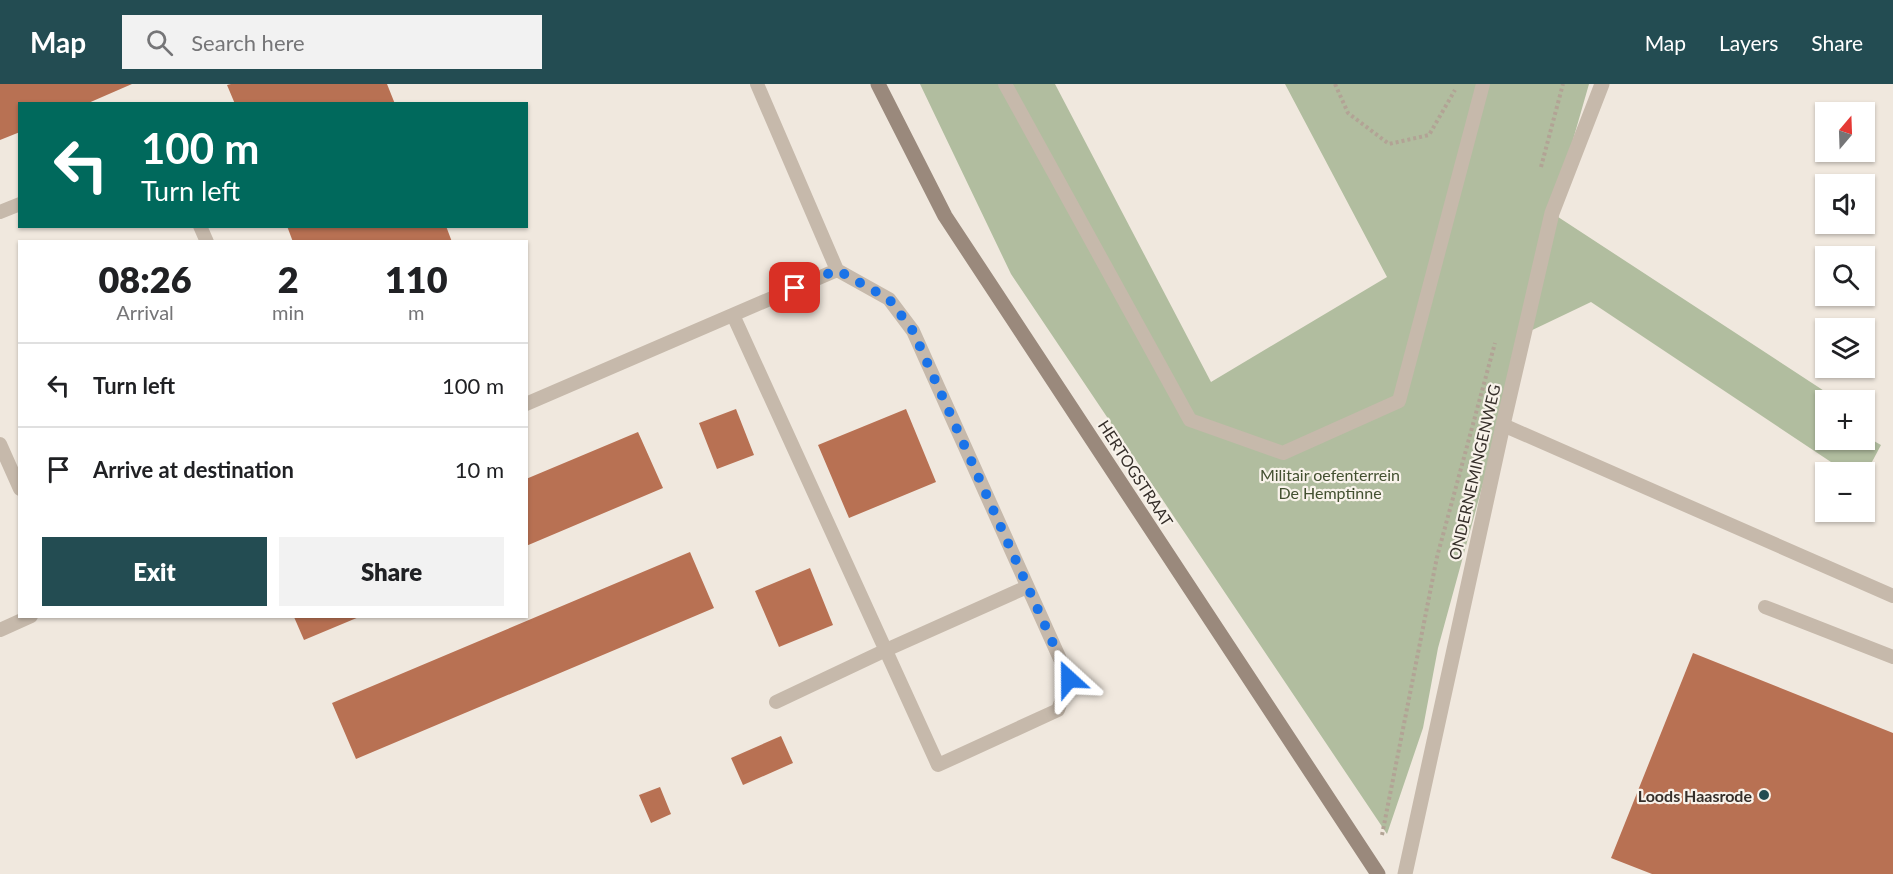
<!DOCTYPE html>
<html lang="en">
<head>
<meta charset="utf-8">
<style>
	body { margin:0; font-family:Lato,sans-serif; background:#f2f2f2; color:#202124; height:100vh; display:flex; flex-direction:column; font-size:22px; white-space:nowrap }
	* { box-sizing:border-box; margin:0 }
	p { font-size:20px; color:#757577 }
	.icon { flex:none; width:33px; height:33px; fill:none; stroke:currentColor; stroke-width:2; stroke-linecap:round; stroke-linejoin:round }
	.map { position:relative; flex:1; overflow:hidden }
	.drawer { position:absolute; left:18px; top:156px; width:510px; height:378px; display:flex; flex-direction:column; background:#fff; border-radius:0px; box-shadow:0 2px 4px #0004 }
	.drawer>* { flex:none }
	.guide { position:absolute; left:18px; top:18px; width:510px; height:126px; border-radius:0px; box-shadow:0 2px 4px #0004; background:#00695c; color:#fff; overflow:hidden }
	.needle { width:39px; rotate:19deg }
	.fabs { position:absolute; left:1815px; top:18px; display:grid; gap:12px }
	.fabs a { display:grid; place-items:center; width:60px; height:60px; border-radius:0px; background:#fff; box-shadow:0 2px 4px #0004; font-size:30px }
	.pin { position:absolute; display:grid; place-items:center; width:51px; height:51px; color:#fff; margin:-26px; border-radius:12px; box-shadow:0 3px 9px #0006 }
	.me { position:absolute; width:66px; margin:-33px; rotate:336deg; stroke-linejoin:round; filter:drop-shadow(0 0 4px #0008) }
	.turn { display:flex; align-items:center; gap:21px; height:126px; padding:0 24px; font-size:27px }
	.turn .icon { width:78px; height:78px; stroke-width:2.5 }
	.turn b { display:block; font-size:42px; line-height:51px }
	.eta { display:flex; justify-content:space-evenly; align-items:center; height:102px; text-align:center }
	.eta b { font-size:36px; font-weight:800; line-height:42px }
	.cta { display:flex; gap:12px; margin-top:auto; padding:12px 24px }
	.cta a { flex:1; height:69px; border-radius:0px; background:#234c52; color:#fff; font-size:24px; font-weight:800; line-height:69px; text-align:center }
	.cta a+a { background:#f2f2f2; color:#202124 }
	ul { padding:0; list-style:none }
	li { display:flex; align-items:center; gap:18px; height:84px; padding:0 24px; border-top:2px solid #e0e0e0 }
	li div { flex:1 }
	li b { display:block; font-size:22px }
	li em { font-style:normal }
	header { display:flex; align-items:center; gap:36px; box-sizing:border-box; height:84px; padding:0 30px; background:#234c52; color:#fff }
	header strong { font-size:28px }
	nav { display:flex; gap:33px; margin-inline-start:auto; font-size:21px }
	.search { width:420px; height:54px; background:#f2f2f2; display:flex; align-items:center; gap:15px; box-sizing:border-box; padding:0 21px; border-radius:0px; color:#757577; font-size:22px }
	.map>svg:first-child { display:block }
</style>
</head>
<body>
<header>
<strong>Map</strong>
<div class="search"><svg class="icon" aria-label="search" viewBox="0 0 24 24"><circle cx="10" cy="10" r="6"/><path d="M15 15l6 6"/></svg>Search here</div>
<nav><a>Map</a><a>Layers</a><a>Share</a></nav>
</header>
<div class="map">
<svg width="1893" height="790" viewBox="0 0 1893 790">
	<rect width="100%" height="100%" fill="#f0e8de"/>
	<path fill="#b1bd9f" d="M920,0h135l156,298 176,-105 -102,-193h304l-37,129 286,187h-12v40h38l1,-4 16,9 -16,30 -1,-3h-18l-255,-170 -67,32 -86,314 -15,80 -36,106 -376,-560z"/>
	<path fill="#b87153" d="M0,0h132l-46,20h-66v28l-20,8z
		M231,0h156l8,20h-160l-8,-19z
		M287,142h159l6,16h-159z
		M736,325l18,46 -37,14 -18,-46z
		M906,325l30,73 -87,36 -31,-73z
		M638,348l25,56 -137,58v-67z
		M690,468l24,56 -358,151 -24,-56z
		M810,484l23,57 -54,22 -24,-56z
		M294,533h65l-55,23z
		M1693,569l200,80v141h-241l-41,-16z
		M781,652l12,27 -50,22 -12,-27z
		M660,703l11,27 -20,9 -12,-28z"/>
	<g fill="none" stroke-linecap="round" stroke-linejoin="round">
		<path stroke="#b2a395" stroke-width="4" stroke-dasharray="3 3" stroke-linecap="butt" d="M1335,0l13,29 41,31 40,-9 26,-45
			M1541,83l22,-83
			M1382,751l55,-278 58,-214"/>
		<path stroke="#c6b9ab" stroke-width="14" d="M1005,0l185,336 93,33 116,-52 84,-317
			M0,128l20,-8
			M200,142l7,16
			M733,231l205,450 120,-55 11,-31 -156,-348 -24,-32 -52,-29
			M526,320l311,-134 -80,-186
			M1503,341l390,171
			M0,360l20,45
			M1765,523l128,50
			M0,546l31,-14
			M776,618l110,-52 141,-63"/>
		<path stroke="#c6b9ab" stroke-width="15" d="M1405,790l98,-449 49,-212 50,-129"/>
		<path stroke="#9a897c" stroke-width="15" d="M878,0l67,132 433,658"/>
	</g>
	<g fill="none" stroke-linecap="round" stroke-linejoin="round">
		<path stroke="#1a73e8" stroke-width="10" stroke-dasharray="0 18" d="M795,204l42,-18 52,29 24,32 156,348"/>
	</g>
	<circle fill="#234c52" stroke="#f8f2ea" stroke-width="2" cx="1764" cy="711" r="6"/>
	<g text-anchor="middle" dominant-baseline="central" stroke-width="4.5" stroke-linejoin="round" paint-order="stroke">
		<g font-size="16" fill="#352e29" stroke="#f8f2ea">
			<text transform="translate(1474 388) rotate(-77)">ONDERNEMINGENWEG</text>
			<text transform="translate(1136 389) rotate(57)">HERTOGSTRAAT</text>
		</g>
		<g font-size="16" fill="#435030" stroke="#f8f2ea">
			<text x="1330" y="390">Militair oefenterrein<tspan x="1330" dy="18">De Hemptinne</tspan></text>
		</g>
		<g font-size="16" font-weight="bold" fill="#352e29" stroke="#f8f2ea" text-anchor="end">
			<text x="1752" y="711">Loods Haasrode</text>
		</g>
	</g>
</svg>
<div class="fabs">
<a><svg class="needle" viewBox="-14 -14 28 28"><path d="M0-13l5 13h-10z" fill="#e53935"/><path d="M0 13l5-13h-10z" fill="#757577"/></svg></a>
<a><svg class="icon" aria-label="sound" viewBox="0 0 24 24"><path d="M4 9h4l5-4v14l-5-4H4zM17 9q2 3 0 6"/></svg></a>
<a><svg class="icon" aria-label="search" viewBox="0 0 24 24"><circle cx="10" cy="10" r="6"/><path d="M15 15l6 6"/></svg></a>
<a><svg class="icon" aria-label="layers" viewBox="0 0 24 24"><path d="M12 4l9 5-9 5-9-5zM3 14l9 5 9-5"/></svg></a>
<a>+</a>
<a>−</a>
</div>
<div class="pin" style="left:795px;top:204px;background:#d93025"><svg class="icon" aria-label="arrive" viewBox="0 0 24 24"><path d="M6 21V4h12l-3 4 3 4H6"/></svg></div>
<svg class="me" style="left:1069px;top:595px" viewBox="-20 -20 40 40"><path d="M0-17L14 15 0 8-14 15z" fill="#1a73e8" stroke="#fff" stroke-width="4"/></svg>
<div class="guide">
<div class="turn"><svg class="icon" aria-label="left" viewBox="0 0 24 24"><path d="M17 20v-9H6M10 6l-5 5 5 5"/></svg><div><b>100 m</b>Turn left</div></div>
</div>
<section class="drawer">
<div class="eta">
<div><b>08:26</b><p>Arrival</p></div>
<div><b>2</b><p>min</p></div>
<div><b>110</b><p>m</p></div>
</div>
<ul>
<li><svg class="icon" aria-label="left" viewBox="0 0 24 24"><path d="M17 20v-9H6M10 6l-5 5 5 5"/></svg><div><b>Turn left</b></div><em>100 m</em></li>
<li><svg class="icon" aria-label="arrive" viewBox="0 0 24 24"><path d="M6 21V4h12l-3 4 3 4H6"/></svg><div><b>Arrive at destination</b></div><em>10 m</em></li>
</ul>
<div class="cta"><a>Exit</a><a>Share</a></div>
</section>
</div>
</body>
</html>
